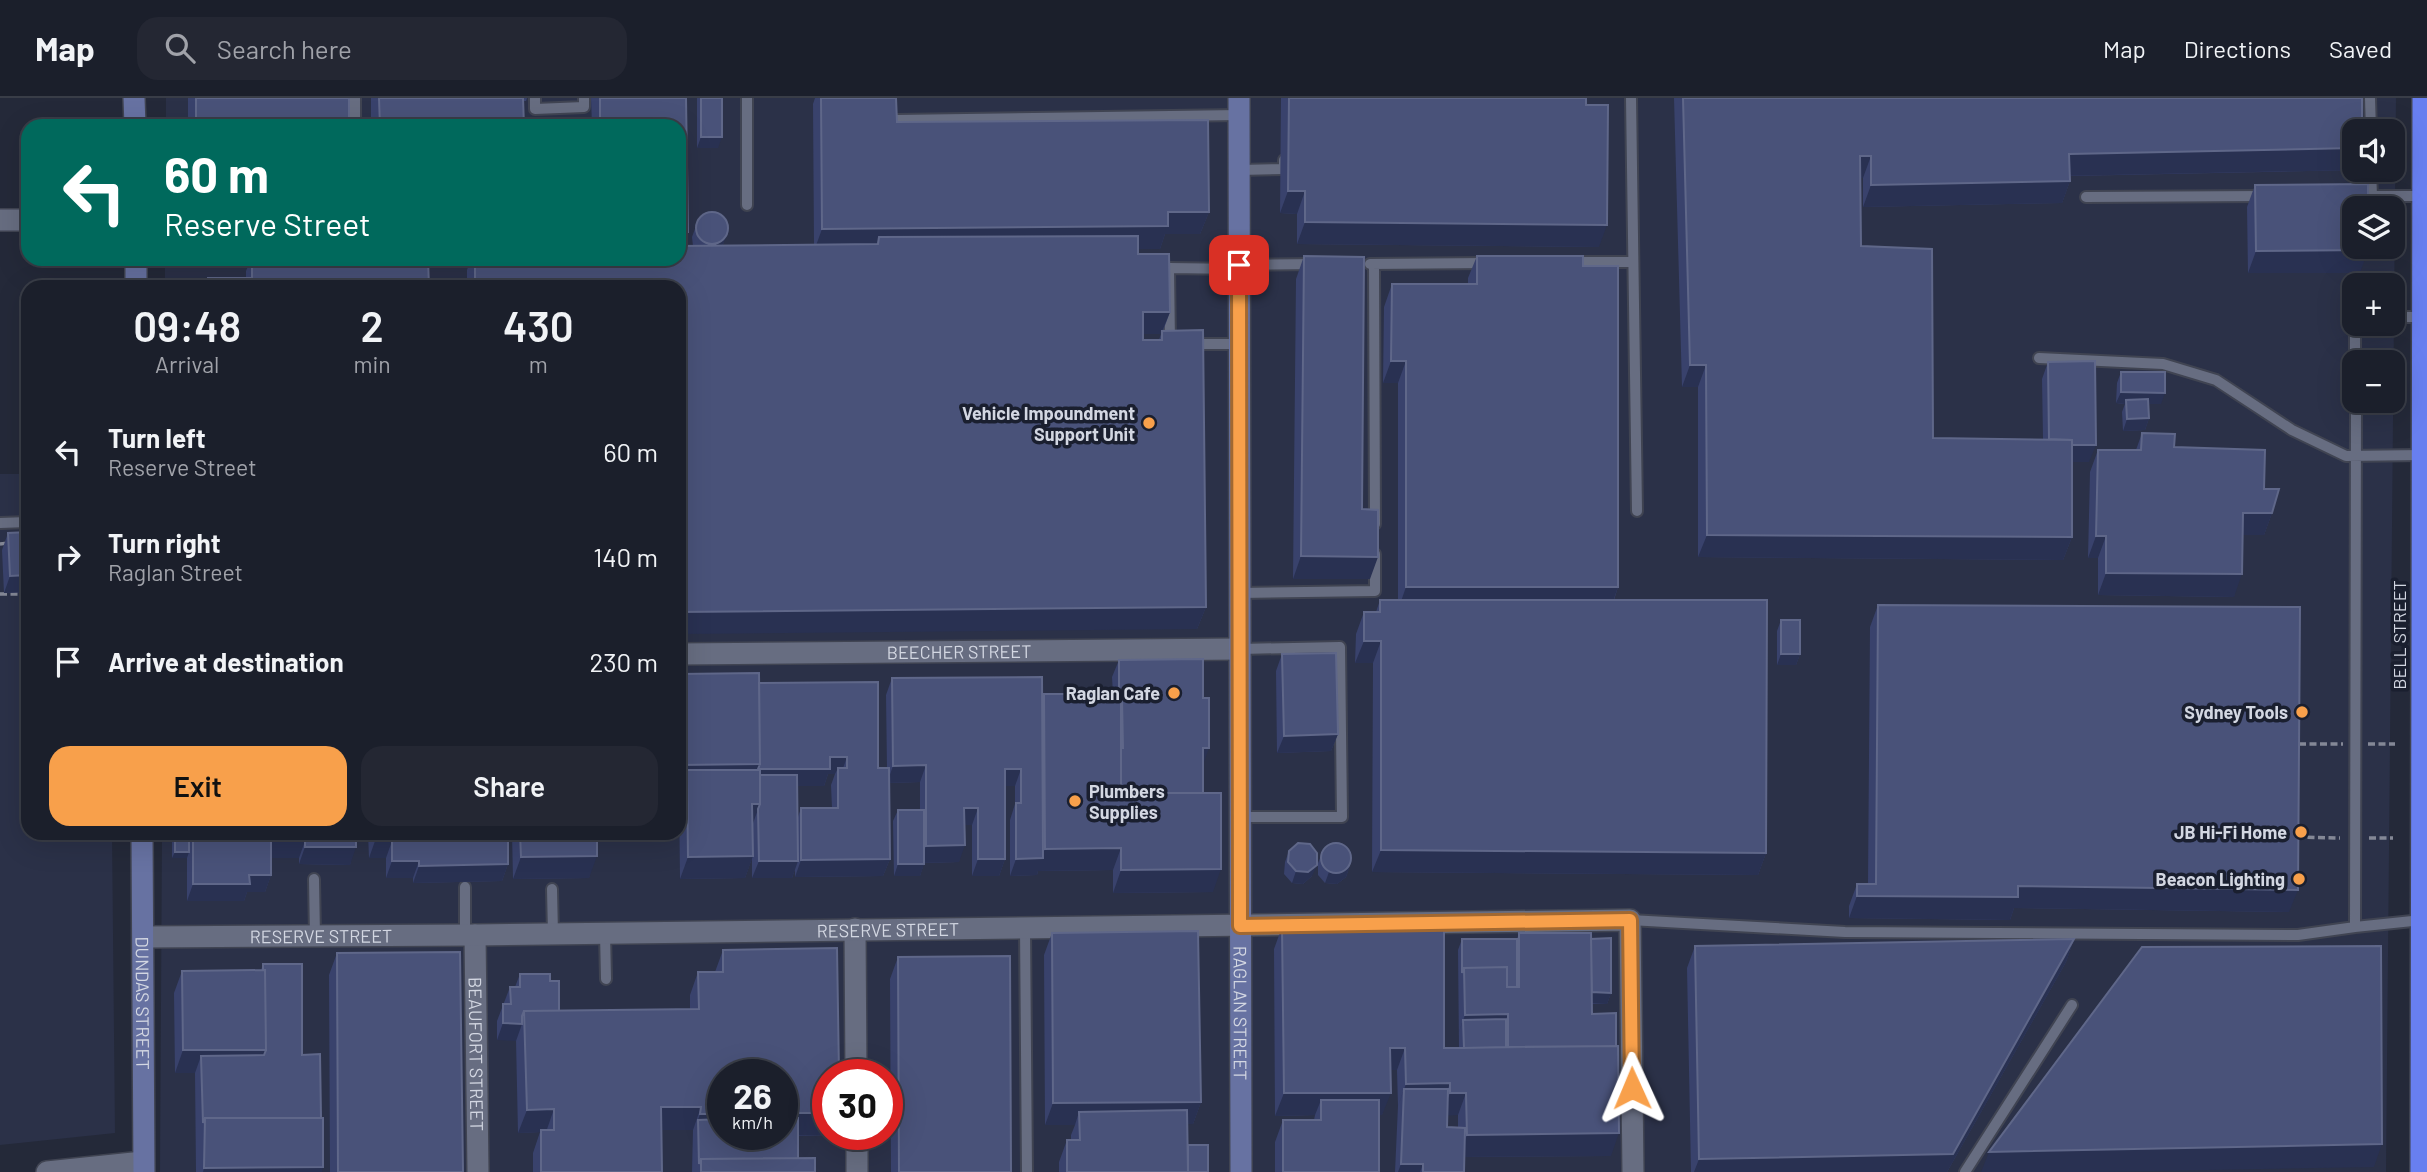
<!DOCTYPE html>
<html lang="en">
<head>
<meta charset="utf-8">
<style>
	body { margin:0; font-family:Barlow,sans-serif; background:#242733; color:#f1f3f6; height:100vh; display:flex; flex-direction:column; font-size:26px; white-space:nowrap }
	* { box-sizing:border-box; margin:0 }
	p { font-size:23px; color:#a0a2a9 }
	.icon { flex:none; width:38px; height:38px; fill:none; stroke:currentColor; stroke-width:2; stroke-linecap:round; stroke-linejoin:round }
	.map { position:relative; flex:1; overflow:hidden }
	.drawer { position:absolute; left:21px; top:182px; width:665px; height:560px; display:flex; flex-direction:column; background:#1b1f2b; border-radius:21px; box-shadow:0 7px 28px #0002,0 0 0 2px #393d47 }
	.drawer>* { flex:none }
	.guide { position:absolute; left:21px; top:21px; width:665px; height:147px; border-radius:21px; box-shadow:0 7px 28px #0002,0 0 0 2px #393d47; background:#00695c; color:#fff; overflow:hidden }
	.buttons { position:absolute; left:2342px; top:21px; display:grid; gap:14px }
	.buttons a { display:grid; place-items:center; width:63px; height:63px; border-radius:14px; background:#1b1f2b; box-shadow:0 7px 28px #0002,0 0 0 2px #393d47; font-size:35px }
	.speed { position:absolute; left:707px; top:961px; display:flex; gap:14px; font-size:35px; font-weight:700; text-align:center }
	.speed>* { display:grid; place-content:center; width:91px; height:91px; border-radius:50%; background:#1b1f2b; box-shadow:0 7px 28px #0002,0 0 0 2px #393d47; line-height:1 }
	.speed small { font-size:18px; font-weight:400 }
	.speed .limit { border:10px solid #d22; background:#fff; color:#111 }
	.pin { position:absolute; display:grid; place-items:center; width:60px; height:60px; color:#fff; margin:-30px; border-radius:14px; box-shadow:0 4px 10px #0006 }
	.me { position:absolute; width:77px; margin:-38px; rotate:359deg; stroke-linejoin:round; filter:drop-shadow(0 0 5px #0008) }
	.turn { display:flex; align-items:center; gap:24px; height:147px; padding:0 28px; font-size:32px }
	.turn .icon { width:91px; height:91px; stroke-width:2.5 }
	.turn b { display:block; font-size:49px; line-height:60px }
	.eta { display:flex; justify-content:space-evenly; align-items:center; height:119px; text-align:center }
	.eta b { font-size:42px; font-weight:600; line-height:49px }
	.button { display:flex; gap:14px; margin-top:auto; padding:14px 28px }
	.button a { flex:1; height:80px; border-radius:21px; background:#f8a04b; color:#111; font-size:28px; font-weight:600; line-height:80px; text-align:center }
	.button a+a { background:#242733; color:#f1f3f6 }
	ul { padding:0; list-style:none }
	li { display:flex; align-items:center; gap:21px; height:105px; padding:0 28px }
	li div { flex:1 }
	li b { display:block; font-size:26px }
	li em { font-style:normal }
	header { display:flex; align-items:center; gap:42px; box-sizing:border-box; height:98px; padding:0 35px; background:#1b1f2b; border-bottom:2px solid #393d47 }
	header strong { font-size:33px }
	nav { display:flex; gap:38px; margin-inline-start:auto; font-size:24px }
	.search { width:490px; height:63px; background:#242733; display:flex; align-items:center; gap:18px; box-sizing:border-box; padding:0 24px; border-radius:21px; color:#a0a2a9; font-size:26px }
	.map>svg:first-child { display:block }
</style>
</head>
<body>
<header>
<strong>Map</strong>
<div class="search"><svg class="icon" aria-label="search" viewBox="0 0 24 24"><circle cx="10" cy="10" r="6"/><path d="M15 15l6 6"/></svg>Search here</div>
<nav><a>Map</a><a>Directions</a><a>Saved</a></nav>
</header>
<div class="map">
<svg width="2427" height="1074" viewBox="0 0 2427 1074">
	<rect width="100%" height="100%" fill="#242939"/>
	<path fill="#2b3148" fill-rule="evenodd" d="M166,0h2230l-10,1074h-2226l2,-339h517v-546h-514v-28h514v-133h-513zM2354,33h38v39h-38zM2354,110h38v39h-38zM2354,187h38v39h-38zM2354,264h38v39h-38zM723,976h59v60h-59zM828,976h59v60h-59z
		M0,376h28v359h84l3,300 -115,12z"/>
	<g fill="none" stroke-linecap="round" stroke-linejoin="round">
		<defs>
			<path id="lane" d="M355,0v28
				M535,0v11l49,-2v-9
				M747,0v107
				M1631,0l6,413
				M2370,0l1,33
				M896,22l343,-5
				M1239,72l45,-1v-9
				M2371,72l1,26
				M2355,98h67
				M2086,99l179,-1
				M1570,164h63
				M1370,166l117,-1
				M1374,166l1,260
				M1239,167l77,-1
				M2392,219h30
				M2355,226v38
				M1170,246l-1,-76 70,1
				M1189,246h50
				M2039,260l124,6 53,16 76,50 54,26 76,-1
				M2356,303l-1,526 67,-7
				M0,425l28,-1
				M1240,495l135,-2v-37
				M1240,551l100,-2 2,170h-102
				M314,781l1,58
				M465,789v48
				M552,791l1,45
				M1630,822l215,12 453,3 57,-8
				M1025,830l2,244
				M605,835l1,46
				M1965,1074l107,-167"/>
			<g id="street">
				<path d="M0,122h28"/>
				<path id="s1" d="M679,556l561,-5"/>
				<path d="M855,831l1,145"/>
				<path id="s2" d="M475,837l3,237"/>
				<path id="s3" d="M144,839l331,-2 1155,-15 3,252"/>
				<path d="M857,1036v38"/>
				<path d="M47,1074l96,-10"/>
			</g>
			<g id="secondary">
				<path d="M134,0l1,28"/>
				<path id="s4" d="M1239,0l2,1074"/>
				<path d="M136,161v28"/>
				<path id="s5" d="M142,735l2,339"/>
			</g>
			<path id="highway" d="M2421,1074l2,-1074"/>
		</defs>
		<use href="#lane" stroke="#404452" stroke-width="14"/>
		<use href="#street" stroke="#404452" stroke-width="24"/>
		<use href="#secondary" stroke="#404452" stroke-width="24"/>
		<use href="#highway" stroke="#404452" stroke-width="24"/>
		<path stroke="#848896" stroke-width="3.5" stroke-dasharray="7 3.5" stroke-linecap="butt" d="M0,446l8,-1
			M0,496h28
			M2299,646h44
			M2368,646h27
			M2297,739l43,1
			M2369,740h24"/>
		<use href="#lane" stroke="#676d81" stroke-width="10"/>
		<use href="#street" stroke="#676d81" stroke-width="21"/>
		<use href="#secondary" stroke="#6772a2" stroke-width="21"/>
		<use href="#highway" stroke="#687ff0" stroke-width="21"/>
	</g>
	<path fill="#39426c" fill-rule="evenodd" d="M188,0h161v28h-172l2,-6h9z
		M371,0h156l-1,3h-3l1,25h-153z
		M591,0h95l-3,148h10l-1,-9 4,-11 28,16 -2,4 92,-1 -1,-141 2,-6h81l1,24 312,90 -9,22h-35l-5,15h-22v5l32,58 -7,19 43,276 -9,22 -518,-342h-212v-17l4,-11h208v-133h-87zM1143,236h18l-2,6h-16z
		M697,0h25l-4,50h-21z
		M1281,0h305l13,149 -302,-3v-30l-17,-1z
		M1674,0h688l-8,72 -284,6v5l-8,22 -199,4v-29h-3l1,68 72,192 110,1 -1,-60 6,-17 41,100h-17v75l-9,23 -365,-3v-170h-16z
		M2255,87l105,88h-112l-1,-66z
		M1304,158l58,253 8,70h-77l3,-300z
		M1477,158l106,10 35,321 -4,13 152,253 -8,22 -386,-3 1,-209h-18l1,-29 8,-22h12l4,-12h18v-217h-15l1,-76 8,-23h76v-6z
		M251,161h177l-222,26 2,-7h38v-7z
		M2121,274l40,32h-13l1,14 -4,12 -22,1 -1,-19 3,-8 -9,-1 1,-20z
		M2142,335l32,14 90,42 8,24 -8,22h-21l-9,62 -136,-2v-37h-10l2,-86 8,-22h38z
		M28,434v60l-24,1 -2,-43 6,-17z
		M1878,507l411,307 -275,-4 -4,12 -161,-2v-12l8,-22h11l2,-257z
		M1781,522l19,34 -4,11h-19v-34z
		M1282,556l56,80 -7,17 -54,2 -1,-82z
		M1119,562l84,104v29l10,99 -100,1v-23l-75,1 -1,4 -27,1v-56l5,-16v-18h-10v73l-6,17h-27v-51h-8l-5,37 -35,1 -4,13h-26l-1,-55 5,-11h22v-28l-31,1 1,76 -7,17 -88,1v-8l-3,9h-40v-20l-7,20 -65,1 -1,-86 2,-6h-2v-113l80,9 119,85h9l-1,-73 6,-17 150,21 2,-5h69l-1,-17zM828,676h7l-4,11 1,23h-31l-3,9 -1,-31h27z
		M172,735h184l-6,32 -51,-1v-6h-28v17l-6,17h-18l-3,9h-57v-44v1h-15z
		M368,735h140v31l-6,17 -89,2v-5h-27v-20h-17z
		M512,735h85l-8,45 -76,1z
		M1289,753l23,25 -9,8 -11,-1 -8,-9 1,-12z
		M1323,753l27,14 -4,12 -9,7 -12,-1 -7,-8v-12z
		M1282,829l162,121h15l-1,-98 4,-11h55l2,-6 72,6 20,54 -4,11h-15v10l19,142 -147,1v15h-69l3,-66 -1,-36h-7l-8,45h-3v57h-104v-30l8,-22h31l1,-5 -40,1 -1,-167zM1447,1017h11v12h-11z
		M1052,835l149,169 -8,22h-6l1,21 20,27h-149v-10l8,-22h4v-5l4,-10h-30l-1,-170z
		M2074,841l-8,23 -119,210h-256l-4,-204 8,-22z
		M723,852l105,184h4l-1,1 -33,1v22l17,14h-123l1,-42h-32l1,42h-129v-19l7,-21 -22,1 -2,-93h-19v-19l13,-34h5l5,-13 30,7 9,30 131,-2v-14l8,-23h17z
		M337,855l126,219h-133l-1,-197z
		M898,859l113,215h-120l-1,-193z
		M263,866l39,91 20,117h-126l-1,-99h-20l-1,-80 8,-22 79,-1z"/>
	<path fill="#293152" d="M701,39h21l-4,11h-21z
		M2354,50v22l-293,6 8,-22z
		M1860,58h11l-8,22h-11z
		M2070,83l-8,22 -199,4 8,-22z
		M1288,93h17l-8,23 -17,-1z
		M1168,114h41l-9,22h-35l-5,15 -284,2 2,-7 1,-7 -5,14h-60l8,-22z
		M1305,124l302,3 -8,22 -302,-3z
		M729,133l-5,11 -5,10 -11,4 4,-12z
		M679,134h9l-9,22z
		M2368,152l-8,23h-112l8,-22z
		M1143,214h27l-9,22h-26z
		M1391,263h15l-8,22h-15z
		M1690,267h16l-8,22h-16z
		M2121,294l44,1 -4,11h-35v-4l-1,4 -9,-1z
		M2149,320l-4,12 -22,1 4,-12z
		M2049,347h47l-7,17h-46z
		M2243,415h29l-8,22h-29z
		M1707,437l365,2 -9,23 -365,-3z
		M2096,438h10l-8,22h-10z
		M1301,458l77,1 -8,22h-77z
		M2106,475l136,1 -8,23 -136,-2z
		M28,477v17l-24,1 6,-17z
		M1406,489h212l-8,23h-212z
		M1206,509l-9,22 -518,5v-22z
		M1364,543h17l-8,22h-18z
		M1781,556h19l-4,11h-19z
		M1338,636l-7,17 -54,2 7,-17z
		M1203,650h6l-6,17z
		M830,659h17l-6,17 -3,-6 -3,6h-7l-4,12h-66l-71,-16 -6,17h-2v-22z
		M926,667l-6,17 -33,1 6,-17z
		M1005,671h16l-6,17h-16z
		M752,706h8l-8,22z
		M964,710h14l-6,17h-14z
		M271,743h34l-6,17h-34z
		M375,743h17l-6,17h-17z
		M965,747l-6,17 -39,1 6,-17z
		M305,749h51l-6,18 -51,-1z
		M1121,750l-8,22 -75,1 -1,4 -27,1 6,-17 25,-1 4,-9z
		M1381,752l385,3 -8,22 -386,-3z
		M175,754h14l-2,6h-15z
		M597,758l-8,22 -76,1 8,-22z
		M753,758l-8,22 -65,1 8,-22z
		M890,761l-7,17 -88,1 6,-17z
		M978,761h27l-6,17h-27z
		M392,763h27l-6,17h-27z
		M759,763h39l-6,17h-40z
		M508,766l-6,17 -89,2 6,-17z
		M898,766h26l-4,12h-26z
		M1317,767l-5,11 -9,8 -11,-1 4,-12z
		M1350,767l-4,12 -9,7 -12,-1 4,-11z
		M1221,771l-8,23 -100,1 8,-23z
		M249,777h22l-6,17h-18l-3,9h-57l6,-17z
		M2018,788l280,4 -9,22 -275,-4 -4,12 -161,-2 8,-22z
		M2074,841l-8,23 -119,210h-253l5,-13z
		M1589,894l22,1 -4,11 -22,-1z
		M1508,916l-6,17 -39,-11 -4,12 6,-17z
		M503,925l19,1 -6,17 -19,-1z
		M1390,950h15l-8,22h-15z
		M183,952h83l-8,22 -57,-16 -6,17h-20z
		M1450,985l-8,23 -38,-17 -6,17 8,-22z
		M1284,995h107l-9,22h-61v-15l-6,15 -40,1z
		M1450,995h16l-8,22 -16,1z
		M1201,1004l-8,22 -113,1 -1,-13 -4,13h-30l8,-22z
		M661,1009h40l-8,23h-40z
		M554,1011l-8,23 -28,1 9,-23z
		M782,1015h46v21h4l-1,1 -133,2v-17l2,-6h23v20h59z
		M1619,1035l-8,23 -152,1 8,-22z
		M2382,1046l-8,23 -274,5h-119l8,-20z
		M1401,1066h22l-3,8h-22z
		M323,1069l-1,5h-119l1,-4z"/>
	<path fill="#495279" stroke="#5f6789" stroke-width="2" d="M196,0h153v28h-170v-6h17z
		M379,0h144l1,28h-144z
		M600,0h86l2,134h-9v-106h-79z
		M701,0h21v39h-21z
		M821,0h75l1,24 311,-2 1,92h-41v14l-346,3z
		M1289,0h297v7h22l-1,120 -302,-3v-31h-17z
		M1683,0h679v33h-8v17l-285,6 1,27 -199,4v-29h-11l1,90 71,3 1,189 139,2v97l-365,-2 -1,-170h-16z
		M2368,86v24h-14v39h14v3l-112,1 -1,-66z
		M696 130a16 16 0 1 1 32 0a16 16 0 1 1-32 0Z
		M1138,138v18h31l1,58h-27v28h19v-9l41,-1 3,277 -527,5v-325h-204v-28h204v-13l199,-2 1,-7z
		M1304,158l60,1 -2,252 16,1v47l-77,-1z
		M1477,158h106v10h35v321h-212v-226h-15l1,-77h85z
		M252,161h176l1,28h-254v-1l33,-1v-7h44z
		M2095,263l1,84h-24v-5l-23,-1 -1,-77z
		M2121,274h44v21l-44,-1z
		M2148,301l1,19 -22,1 -1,-19z
		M2142,335l33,1 -1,13 91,3 -1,39h15l-7,24h-29l-1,61 -136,-1v-37h-10l2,-86h43z
		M28,434v43l-18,1 -2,-43z
		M1380,502h387l-1,253 -385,-3v-209h-17v-29h16z
		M1878,507l422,2 -2,283 -280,-4v11l-161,-1v-12h19z
		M1781,522h19v34h-19z
		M1336,555l2,81 -54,2 -2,-82z
		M1203,561v39h6v50h-6v45h-82v-45h2l-1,-49h-1v-5h-2v-34z
		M759,575l1,91 -81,1v-91z
		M1042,579l1,181 -27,1v-56h5v-34h-16v90h-27v-51h-14l1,37 -39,1v-81l-33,1 -1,-88z
		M878,584v86h11l1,91 -89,1v-52h37v-40h9v-11h-17v12h-72l2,-5 -1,-81z
		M1044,596h77v99h100v76l-100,1v-22l-76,1z
		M687,672h73v34h-8l1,52 -65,1z
		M760,677h37l1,86h-39l-1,-52 2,-5z
		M898,712h26v54h-26z
		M175,735h14v19h-14z
		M193,735h163v14h-51v-6h-34v34h-22l1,9h-57z
		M375,735h133v31l-89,2v-5h-27v-20h-17z
		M520,735h77v23l-76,1z
		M1298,745l12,1 7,9v12l-9,7 -12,-1 -8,-9 1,-11z
		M1321 760a15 15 0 1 1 30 0a15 15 0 1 1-30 0Z
		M1444,827v123l174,-2 1,87 -152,2 -1,-42h-16v-10l-44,1 -1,-36h-15l1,45h-107l-2,-166z
		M1198,833l3,171 -148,1 -1,-170z
		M1519,835h72l1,81 24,-1v33l-108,1v-33l-43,1 -1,-47 43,-1v20h12z
		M1611,840v55l-19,-1 -1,-53z
		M1462,841h55v48h-10v-20l-43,1 -2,5z
		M2074,841l-121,215 -254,5 -4,-213z
		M2381,848l1,198 -393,8 153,-205z
		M837,850l2,126h-11v39h-46v-39h-59v40h-23l1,-7h-40l1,65h-121v-42h13v-21l-27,1 -3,-99 175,-2 -1,-37h25v-22z
		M460,854l3,220h-125l-1,-219z
		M1010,858l1,216h-112l-1,-215z
		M263,866h39v91l18,-1 1,64h-116l-2,5 -2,-67 63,-1 2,-5 -1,-80h-2z
		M265,872l1,80h-83l-1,-79z
		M520,876h30v7h9v30h-35l-2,5v8l-19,-1v-19h8l-1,-17h10z
		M1506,921v28l-42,1 -1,-28z
		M1404,991h44l-1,38 18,1 -1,44h-41v-8h-22z
		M1321,1002h58v72h-96v-52h38z
		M1187,1012l1,62h-121v-32h13l-1,-28z
		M205,1020h118v49l-119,1z
		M782,1020h16v40l-97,1 -2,5 -1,-44 25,-1v15h59z
		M1188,1047h20v27h-20z
		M815,1060v14h-114v-13z"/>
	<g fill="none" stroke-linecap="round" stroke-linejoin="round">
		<defs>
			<path id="route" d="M1239,167l1,661 390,-6 2,168"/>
		</defs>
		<use href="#route" stroke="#a16831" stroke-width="18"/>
		<use href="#route" stroke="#f8a04b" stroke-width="12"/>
	</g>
	<g fill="#f8a04b" stroke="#1a1f2f" stroke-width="2.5">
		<circle cx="1149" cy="325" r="7"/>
		<circle cx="1174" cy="595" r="7"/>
		<circle cx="2302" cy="614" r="7"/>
		<circle cx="1075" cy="703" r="7"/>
		<circle cx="2301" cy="734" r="7"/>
		<circle cx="2299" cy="781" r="7"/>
	</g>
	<g text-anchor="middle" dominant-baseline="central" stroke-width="7" stroke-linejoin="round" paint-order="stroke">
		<g font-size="18" font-weight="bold" fill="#d3d7e2" stroke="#1a1f2f" text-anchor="end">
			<text x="1135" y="315">Vehicle Impoundment<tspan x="1135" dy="21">Support Unit</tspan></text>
			<text x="1160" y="595">Raglan Cafe</text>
			<text x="2288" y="614">Sydney Tools</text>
			<text x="1089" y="693" text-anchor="start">Plumbers<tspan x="1089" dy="21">Supplies</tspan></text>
			<text x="2287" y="734">JB Hi-Fi Home</text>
			<text x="2285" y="781">Beacon Lighting</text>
		</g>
		<g font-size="18" fill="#d3d7e2" stroke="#1a1f2f">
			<text transform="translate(2399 537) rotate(-90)">BELL STREET</text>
			<text stroke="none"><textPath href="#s1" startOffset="280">BEECHER STREET</textPath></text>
			<text stroke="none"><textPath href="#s3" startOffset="744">RESERVE STREET</textPath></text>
			<text stroke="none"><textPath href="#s3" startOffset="177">RESERVE STREET</textPath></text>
			<text stroke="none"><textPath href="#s5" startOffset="170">DUNDAS STREET</textPath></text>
			<text stroke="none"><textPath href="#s4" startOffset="915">RAGLAN STREET</textPath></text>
			<text stroke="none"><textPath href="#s2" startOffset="119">BEAUFORT STREET</textPath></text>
		</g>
	</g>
</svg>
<div class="buttons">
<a><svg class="icon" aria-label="sound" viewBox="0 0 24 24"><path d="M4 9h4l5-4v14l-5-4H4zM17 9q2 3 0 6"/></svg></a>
<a><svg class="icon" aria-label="layers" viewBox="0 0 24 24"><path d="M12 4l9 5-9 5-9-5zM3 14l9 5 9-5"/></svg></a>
<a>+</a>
<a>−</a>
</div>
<div class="speed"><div>26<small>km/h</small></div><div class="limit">30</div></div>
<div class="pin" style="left:1239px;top:167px;background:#d93025"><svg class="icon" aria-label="arrive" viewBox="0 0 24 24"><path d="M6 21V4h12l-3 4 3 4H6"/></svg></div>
<svg class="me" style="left:1632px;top:990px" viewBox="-20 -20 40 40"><path d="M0-17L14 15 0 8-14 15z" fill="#f8a04b" stroke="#fff" stroke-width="4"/></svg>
<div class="guide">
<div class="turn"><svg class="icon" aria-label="left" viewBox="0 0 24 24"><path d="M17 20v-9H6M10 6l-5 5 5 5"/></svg><div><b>60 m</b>Reserve Street</div></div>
</div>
<section class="drawer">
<div class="eta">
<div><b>09:48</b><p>Arrival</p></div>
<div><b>2</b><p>min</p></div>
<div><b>430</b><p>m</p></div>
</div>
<ul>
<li><svg class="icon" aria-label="left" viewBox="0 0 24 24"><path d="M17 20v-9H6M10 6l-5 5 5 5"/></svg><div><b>Turn left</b><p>Reserve Street</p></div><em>60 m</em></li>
<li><svg class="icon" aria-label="right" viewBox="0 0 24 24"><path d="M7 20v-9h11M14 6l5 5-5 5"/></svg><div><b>Turn right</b><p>Raglan Street</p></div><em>140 m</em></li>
<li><svg class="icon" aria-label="arrive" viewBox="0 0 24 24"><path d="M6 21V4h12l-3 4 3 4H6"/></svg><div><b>Arrive at destination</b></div><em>230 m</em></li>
</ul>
<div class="button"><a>Exit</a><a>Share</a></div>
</section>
</div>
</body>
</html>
